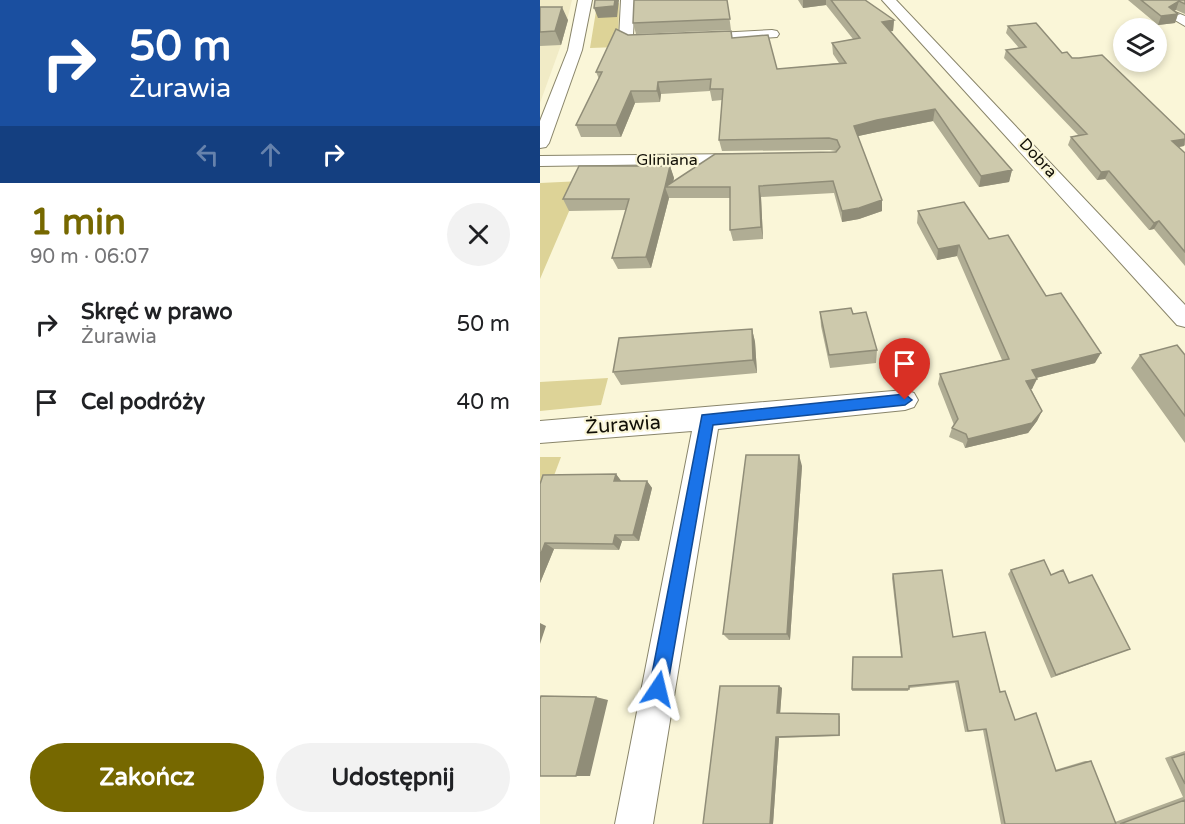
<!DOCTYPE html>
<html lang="pl">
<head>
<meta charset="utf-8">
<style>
	body { margin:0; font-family:"Varela Round",sans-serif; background:#f2f2f2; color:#202124; height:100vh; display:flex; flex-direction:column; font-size:22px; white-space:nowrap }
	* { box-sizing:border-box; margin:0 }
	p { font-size:20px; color:#757577 }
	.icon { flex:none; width:33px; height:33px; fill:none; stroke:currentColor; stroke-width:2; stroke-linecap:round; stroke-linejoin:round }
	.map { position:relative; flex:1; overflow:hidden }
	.side { display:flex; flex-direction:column; background:#fff; width:540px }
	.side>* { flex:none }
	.hud { background:#1a4fa0; color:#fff; overflow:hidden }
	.controls { position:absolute; left:573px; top:18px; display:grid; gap:12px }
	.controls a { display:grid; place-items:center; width:54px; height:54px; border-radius:50%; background:#fff; box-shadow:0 3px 9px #0003; font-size:30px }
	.pin { position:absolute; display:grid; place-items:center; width:51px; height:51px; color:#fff; margin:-62px -26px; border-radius:50% 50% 50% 0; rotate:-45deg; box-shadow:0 0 6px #0007 }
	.pin .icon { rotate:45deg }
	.me { position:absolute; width:66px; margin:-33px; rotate:10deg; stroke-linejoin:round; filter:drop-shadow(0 0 4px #0008) }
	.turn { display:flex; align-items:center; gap:21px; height:126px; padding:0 30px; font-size:27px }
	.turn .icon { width:78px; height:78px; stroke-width:2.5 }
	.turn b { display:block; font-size:42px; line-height:51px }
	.lanes { display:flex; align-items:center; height:57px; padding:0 30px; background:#0003; justify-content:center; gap:30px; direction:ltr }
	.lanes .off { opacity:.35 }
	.round { display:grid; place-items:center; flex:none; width:63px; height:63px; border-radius:32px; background:#f2f2f2 }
	.headline { display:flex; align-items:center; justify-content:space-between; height:102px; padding:0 30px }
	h1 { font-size:36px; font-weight:700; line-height:45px; color:#766800 }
	.action { display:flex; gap:12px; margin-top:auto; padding:12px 30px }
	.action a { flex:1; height:69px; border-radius:36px; background:#766800; color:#fff; font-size:24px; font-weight:700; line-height:69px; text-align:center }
	.action a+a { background:#f2f2f2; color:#202124 }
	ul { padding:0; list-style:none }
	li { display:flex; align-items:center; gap:18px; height:78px; padding:0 30px }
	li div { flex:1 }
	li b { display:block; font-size:22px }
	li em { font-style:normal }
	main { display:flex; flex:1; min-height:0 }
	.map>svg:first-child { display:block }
</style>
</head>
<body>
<main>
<section class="side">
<div class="hud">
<div class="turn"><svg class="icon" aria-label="right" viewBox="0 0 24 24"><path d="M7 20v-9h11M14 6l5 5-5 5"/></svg><div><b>50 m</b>Żurawia</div></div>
<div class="lanes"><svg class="icon off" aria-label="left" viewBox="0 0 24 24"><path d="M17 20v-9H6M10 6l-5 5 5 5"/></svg><svg class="icon off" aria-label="ahead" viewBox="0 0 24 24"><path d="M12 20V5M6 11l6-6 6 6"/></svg><svg class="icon" aria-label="right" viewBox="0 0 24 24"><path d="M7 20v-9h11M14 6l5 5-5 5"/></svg></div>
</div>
<div class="headline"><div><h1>1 min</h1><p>90 m · 06:07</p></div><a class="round"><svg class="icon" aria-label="close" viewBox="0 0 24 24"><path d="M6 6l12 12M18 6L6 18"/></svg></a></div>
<ul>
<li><svg class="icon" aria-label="right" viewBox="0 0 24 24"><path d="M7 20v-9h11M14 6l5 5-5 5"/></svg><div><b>Skręć w prawo</b><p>Żurawia</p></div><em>50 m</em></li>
<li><svg class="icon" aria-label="arrive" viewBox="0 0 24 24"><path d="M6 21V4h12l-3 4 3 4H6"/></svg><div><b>Cel podróży</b></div><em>40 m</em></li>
</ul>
<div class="action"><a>Zakończ</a><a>Udostępnij</a></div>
</section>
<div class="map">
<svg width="645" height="824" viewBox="0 0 645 824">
	<rect width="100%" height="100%" fill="#faf6d8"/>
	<path fill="#f1ebc6" d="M0,0h32l-11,45 -21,58z"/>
	<path fill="#ddd397" d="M79,3l-1,44 -28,1 7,-43z
		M42,181l-42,98v-96z
		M68,378l-7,27 -61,6v-29z
		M0,457h21l-21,56z"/>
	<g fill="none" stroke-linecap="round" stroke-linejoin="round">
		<defs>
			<path id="minor" d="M38,0h14l-10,50 -33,93 -3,4 -6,1v-27l28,-71z
				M81,0h14l-2,35 28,2 2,3 -2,3 -40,-1 -2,-3z
				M342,0h14l289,305v22l-8,-2z
				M635,12l10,4v10l-17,-10z
				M232,30l5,1 2,3 -2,3 -79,5 -7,-4 7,-4z
				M201,154l6,1 3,4 -3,4 -207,3v-10z
				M365,390l9,3 4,7 -4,7 -9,3 -187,19 -65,395h-38l77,-393 -152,12v-22z"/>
		</defs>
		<use href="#minor" stroke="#89856a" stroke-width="2"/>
		<use href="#minor" fill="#fff" fill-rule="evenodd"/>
	</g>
	<path fill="#b0ad94" d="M187,0l4,30 -95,4 -3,-11z
		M258,0h67l29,20 -1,11h-3l122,139 -3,12 -30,5 -46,-66 -56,11 -19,4 24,75 -23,8 -17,3 -8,-29 -73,4 2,42 -30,2 -3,-11v-32h-61l-18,70 -33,1 -6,-11 14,-48 -57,1 -6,-12 107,-33 4,12 -1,3 163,-30 -6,-1 -108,1 -3,-11 3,-40 -10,1 -2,-10 -49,3 -1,8 -25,1 -14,34h-40l-5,-12 23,-46 -3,-7 32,-37 105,3 44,31 62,-6 -6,-9 -1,-11 21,-4 -27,-34 -23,3z
		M588,0h57v14l-9,-4 -2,1 4,3 -3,9 -17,2z
		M0,7l28,13 -7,25 -21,1z
		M468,26l64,32 113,77v10l-1,1 -5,1 6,6v113l-31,-37 -5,1 -44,-51 -8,1 -29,-35 3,-8 7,-2 -74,-77 2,-8 13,-2 -13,-15z
		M378,211l71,28 57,57 49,67 -59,15 -4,11h-1l11,22 -5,10 -9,12 -63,15 -2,-5 -14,-6 3,-9 2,-3 -16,-41 2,-10 62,-14 -45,-104 -20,4 -20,-37z
		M280,312l33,2 24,36 -1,13 -46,5 -9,-42z
		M212,329l3,13 2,31 -136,12 -8,-13z
		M600,355h45v88l-54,-75z
		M262,466l-12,174h-61l-6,-6z
		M76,474l5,7h26l5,7 -13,53h-17l-3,9 -65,-1 -14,34v-99z
		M471,570l40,5 18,8 61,66 -79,29 -43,-104z
		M353,574l60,63 47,55 15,27 40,51 30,-9h6l24,61 68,-25 -18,-39 20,-7v73h-184l-18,-94 -18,2 -10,-49 -46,5 -1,3h-56l1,-34h48l-9,-79z
		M239,686l3,2 -2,25 60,3v20l-61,2 -6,86h-70z"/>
	<path fill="#908d78" d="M75,0h4l-2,17 -19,1 -4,-10z
		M263,0h23v5l-23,3z
		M639,1l-3,9 -10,5 3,-8z
		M22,7l6,13 -7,25 -6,-14z
		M638,14l-3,9 -17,2 3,-9z
		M354,20l-1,11 -11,2v-11z
		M118,82l3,12 -1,8 -3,-11z
		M91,91l4,12 -14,34 -5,-12z
		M395,109l-2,12 -56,11 -23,5v-11l23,-6z
		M645,139l-1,7 -16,3 4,-8z
		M130,166l4,12 -2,9h-7z
		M472,170l-3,12 -30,5 2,-11z
		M569,171l-4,8 -8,1 4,-8z
		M219,186l2,11 2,42 -2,-12z
		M125,187l4,11 -18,70 -5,-11z
		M342,200v11l-23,8 -17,3v-11z
		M619,221l-5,8 -5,1 5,-7z
		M419,245l-2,11 -20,4 1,-11z
		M212,329l3,13 2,31 -4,-13z
		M561,353l-6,10 -67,17 4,-10z
		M497,379l-5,10 -10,2 4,-10z
		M502,411l-5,10 -9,12 -63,15 3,-9z
		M259,455l3,11 -12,174 -3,-6z
		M76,474l6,8 -8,-1z
		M107,481l5,7 -13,53 -6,-6z
		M75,535l7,6 -3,9 -6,-6z
		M5,543l9,6 -14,34v-27z
		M0,623l6,3 -6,18z
		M239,686l3,2 -2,27 -3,-2z
		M56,697l12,3 -18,76h-14z
		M236,737l3,1 -6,86h-3z"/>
	<path fill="#cdc9ac" stroke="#908d78" stroke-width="1.5" d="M55,0h20l-1,6 -20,2z
		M94,0h93l3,19 -97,4z
		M291,0h34l29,20 -12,2 130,148 -31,6 -46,-67 -58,11 -23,6 28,74 -23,8 -17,3 -9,-30 -74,5 2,41 -31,3v-43h-65l-19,70 -34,1 17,-59h-66l16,-33h91l-5,21 50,-33 121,-2 4,-5 -3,-7 -8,-2 -110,2 4,-51h-13l1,-10 -53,3 -1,9h-26l-15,34h-40l26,-53h-6l20,-43 12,6 103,-4 1,7 36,-3 9,34 69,-6 -14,-20 28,-5z
		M601,0h44v4l-6,-3 -10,6 9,7 -17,2z
		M0,7h22l-7,24 -15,1z
		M496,23l26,30 5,-1 5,6h7l23,-3 83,80v4l-13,2 13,12v99l-26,-31 -5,2 -45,-52 -8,1 -30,-35 16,-3 -81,-84 20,-3 -18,-21z
		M424,202l25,37 19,-4 38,61 15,-3 40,60 -69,17 5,9 -11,2 16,30 -10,12 -64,16 -2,-5 -14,-6 6,-9 -18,-45 69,-15 -50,-114 -21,4 -20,-38z
		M311,308l2,6 13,-2 11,38 -48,5 -9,-43z
		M212,329l1,31 -140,12 6,-34z
		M637,345l8,10v61l-45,-61z
		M206,455h53l-12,179h-64z
		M76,474l-2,7h33l-14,54h-18l-2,9 -68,-1 -5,13v-72l3,-9z
		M504,560l7,15 12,-5 6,13 23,-8 38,74 -74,26 -45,-105z
		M402,570l11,67 32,-5 15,60 5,-1 10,29 21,-7 20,58 35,-10 25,63h-111l-19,-95 -18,2 -10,-50 -49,5v3h-57l1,-32h49l-9,-83z
		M180,686h59l-2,27 62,1v21l-63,2 -6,87h-67z
		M1,696l55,1 -20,79h-36v-77z
		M645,754v30l-13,-26z
		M645,800v24h-65z"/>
	<path fill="#1a73e8" stroke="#114b97" stroke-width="1.5" d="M365,394l7,6 -7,5 -192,20 -46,264 -2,7 -7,2 -6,-2 -3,-7 53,-274z"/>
	<g text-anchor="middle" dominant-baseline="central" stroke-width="4.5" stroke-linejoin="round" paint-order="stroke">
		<g font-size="16" fill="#121007" stroke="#faf6d8">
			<text transform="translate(498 158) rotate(47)">Dobra</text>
			<text x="127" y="160">Gliniana</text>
		</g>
		<g font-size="20" fill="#121007" stroke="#faf6d8">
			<text transform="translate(83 425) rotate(-4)">Żurawia</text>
		</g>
	</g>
</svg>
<div class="controls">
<a><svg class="icon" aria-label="layers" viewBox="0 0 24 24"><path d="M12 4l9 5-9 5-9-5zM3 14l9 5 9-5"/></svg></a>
</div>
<div class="pin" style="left:365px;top:400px;background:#d93025"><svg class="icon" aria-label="arrive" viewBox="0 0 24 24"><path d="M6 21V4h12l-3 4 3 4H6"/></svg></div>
<svg class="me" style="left:118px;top:689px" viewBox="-20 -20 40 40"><path d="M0-17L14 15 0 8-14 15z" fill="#1a73e8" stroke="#fff" stroke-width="4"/></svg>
</div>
</main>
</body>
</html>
